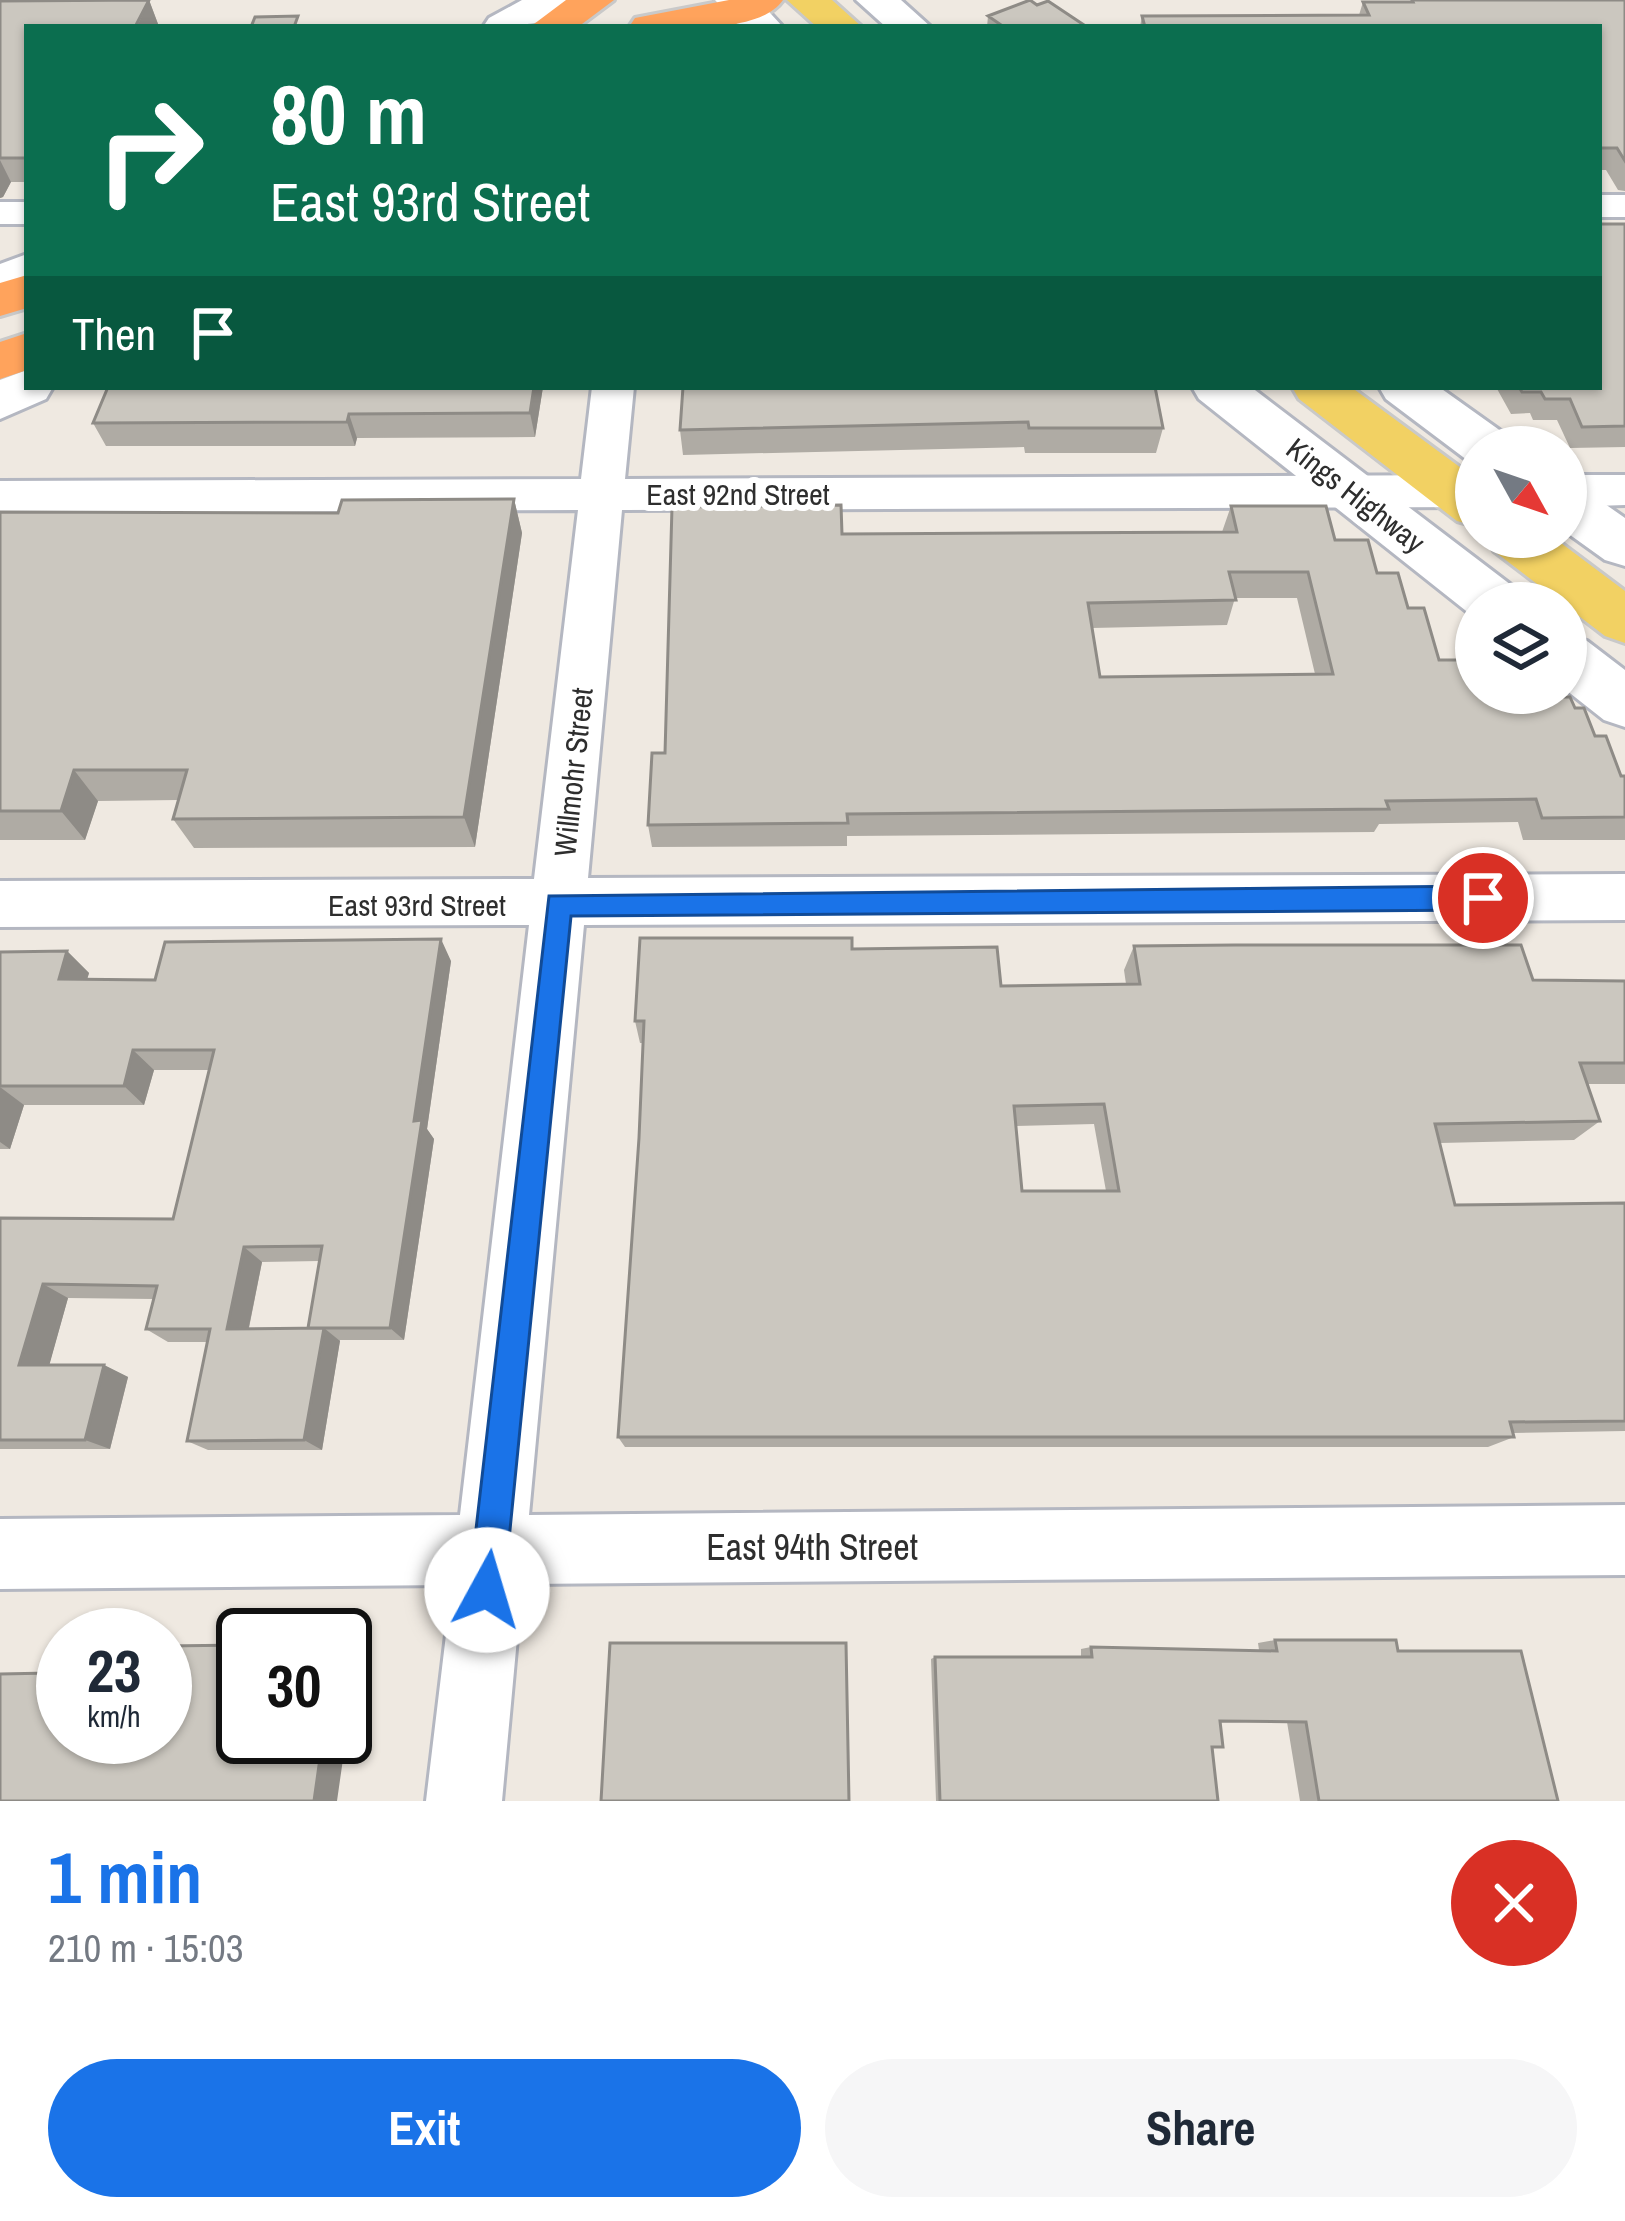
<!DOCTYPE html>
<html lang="en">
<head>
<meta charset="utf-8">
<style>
	body { margin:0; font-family:"Archivo Narrow",sans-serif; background:#f6f6f7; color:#1f2937; height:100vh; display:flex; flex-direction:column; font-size:45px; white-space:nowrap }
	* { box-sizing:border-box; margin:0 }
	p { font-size:39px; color:#747a83 }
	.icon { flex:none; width:66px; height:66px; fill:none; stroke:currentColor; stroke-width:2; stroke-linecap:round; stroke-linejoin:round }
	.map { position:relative; height:1801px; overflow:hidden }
	.side { display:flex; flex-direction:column; background:#fff; flex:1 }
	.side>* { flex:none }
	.guide { position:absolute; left:24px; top:24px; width:1578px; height:366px; border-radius:0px; box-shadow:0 3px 9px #0004; background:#0b6e4f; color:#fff; overflow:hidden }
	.needle { width:78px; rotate:130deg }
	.buttons { position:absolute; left:1455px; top:426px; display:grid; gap:24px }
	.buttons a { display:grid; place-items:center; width:132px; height:132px; border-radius:50%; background:#fff; box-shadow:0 3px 9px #0004; font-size:60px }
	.speed { position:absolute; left:36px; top:1608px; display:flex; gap:24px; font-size:60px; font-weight:700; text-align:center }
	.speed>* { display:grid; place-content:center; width:156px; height:156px; border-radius:50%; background:#fff; box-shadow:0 3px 9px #0004; line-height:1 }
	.speed small { font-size:30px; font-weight:400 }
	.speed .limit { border:6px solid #111; border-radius:18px; background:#fff; color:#111 }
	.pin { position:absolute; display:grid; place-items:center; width:102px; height:102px; color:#fff; margin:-51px; border:6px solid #fff; border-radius:50%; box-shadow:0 3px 12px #0007 }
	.me { position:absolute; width:132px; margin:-66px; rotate:6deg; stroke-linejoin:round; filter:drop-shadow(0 0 9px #0008) }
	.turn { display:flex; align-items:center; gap:42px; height:252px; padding:0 48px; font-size:54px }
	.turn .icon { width:156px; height:156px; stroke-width:2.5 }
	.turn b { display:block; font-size:84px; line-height:102px }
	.then { display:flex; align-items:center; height:114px; padding:0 48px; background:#0003; gap:24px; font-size:45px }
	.round { display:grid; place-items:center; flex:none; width:126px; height:126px; border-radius:63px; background:#f6f6f7 }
	.summary { display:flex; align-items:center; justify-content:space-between; height:204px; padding:0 48px }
	h1 { font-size:72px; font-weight:800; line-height:90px; color:#1a73e8 }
	.action { display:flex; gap:24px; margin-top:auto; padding:24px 48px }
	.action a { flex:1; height:138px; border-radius:72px; background:#1a73e8; color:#fff; font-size:48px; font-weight:800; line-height:138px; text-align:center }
	.action a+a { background:#f6f6f7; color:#1f2937 }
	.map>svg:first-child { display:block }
</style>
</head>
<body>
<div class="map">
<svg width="1625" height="1801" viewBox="0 0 1625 1801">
	<rect width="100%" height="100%" fill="#efe9e1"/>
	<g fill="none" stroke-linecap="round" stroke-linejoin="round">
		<defs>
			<path id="street" d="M1599,195h26v22h-26z
				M0,202h27v22h-27z
				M592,387h42l-9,92 851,-4v32l-854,3 -34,368 1037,-4v46l-1041,5 -55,590 1096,-10v70l-1103,9 -20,217h-76l26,-216 -452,4v-70l460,-4 69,-590 -529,2v-46l534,-2 44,-369 -578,3v-32l581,-2z
				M1566,475h59v30l-59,2z"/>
			<path id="secondary" d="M522,0h66c-16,23 -78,27 -105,27l6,-9z
				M715,0h43l25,27h-43z
				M856,0h45l30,27h-45z
				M27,254v34l-27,10v-34z
				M27,370v17h26l-7,12 -46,20v-39z
				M1192,387h59l264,201 9,15h-48l-1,15 -276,-219z
				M1379,387h60l66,47 7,13h-36v15l-9,-2 -81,-61z
				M1566,485l19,5 40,28v48l-20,-6 -39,-28z
				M1566,634l21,7 38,29v57l-21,-7 -38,-30z"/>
			<path id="primary" d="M787,0h45l30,27h-45z
				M1292,387h59l125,92v47l-19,-5 -158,-122z
				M1486,537h67l72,54v52l-20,-7 -111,-85z"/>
			<path id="highway" d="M566,0h48l-36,27h-48z
				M729,0h54c-25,36 -115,27 -154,27l6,-9z
				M27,275v33l-27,8v-33z
				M27,333v37l-27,9v-37z"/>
		</defs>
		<use href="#street" stroke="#b4b7c1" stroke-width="6"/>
		<use href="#secondary" stroke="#b4b7c1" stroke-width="6"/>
		<use href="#primary" stroke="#c9c9c9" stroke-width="6"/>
		<use href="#highway" stroke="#c9c9c9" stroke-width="6"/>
		<use href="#street" fill="#fff" fill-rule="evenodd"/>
		<use href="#secondary" fill="#fff" fill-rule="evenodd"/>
		<use href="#primary" fill="#f2d163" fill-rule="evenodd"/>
		<use href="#highway" fill="#ffa35c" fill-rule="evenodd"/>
	</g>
	<path fill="#afaba4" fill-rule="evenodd" d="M149,0l9,24 -2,3h-129v155h-16l-8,15 -3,1v-197z
		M1411,0h214v191l-7,-1 -12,-20h-7v-143h-459l2,-11 217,-1 4,-13h48z
		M1037,5l50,22h-100l1,-11z
		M1625,224v223l-55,1 -13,-28h-24l-3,-7 -19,1 -15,-27h103z
		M108,387h435l-8,50 -178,1 -2,8h-249l-13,-23z
		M683,387l480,41 -7,25h-131l-1,-6 -341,8 -3,-25z
		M514,499l8,34 -47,314 -281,1 -21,-29 5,-19 -80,1 -13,39h-85v-328l338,1z
		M1231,506l104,34 42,33 31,35 31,52 90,37 46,11 46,68h4v64h-102l-5,-18 -139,2 -5,8 -527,4v10l-195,1 -4,-22 194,-291 380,-2zM1235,598h62l18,76 -215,3 -8,-49 135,-3z
		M1134,946l399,34 92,1v103h-37l12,37 -26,19 -134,3 15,62 170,-2v228l-112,2 1,4 -26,10h-863l-7,-10 21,-299 4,-95h-3l-5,-22 217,-72 149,37 125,-2 -2,-14zM1094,1124l12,67h-84l-6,-65z
		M67,951l22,22 -2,7h68l296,-19 -24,168 7,10 -30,201h-64l-18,110h-114l-21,-9 21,-99h-40l-22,-13 7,-30 -85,-1 -19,67h55l24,12 -18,72h-110v-231l173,1 37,-149h-56l-10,35h-120l-14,44h-10v-197zM319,1261l-10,67h-60l13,-66z
		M1275,1640l123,11 160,150h-258l-13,-79 -67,-1 -8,26 6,54h-282l-5,-142 4,-2h146v-8l10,-2 168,3 -1,-7z"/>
	<path fill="#8e8b86" d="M149,0l9,24 -2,3h-19z
		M0,160l11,22 -8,15 -3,1z
		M534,387h9l-8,50 -5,-24z
		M349,414l8,24 -2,8 -8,-24z
		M514,499l8,34 -47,314 -11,-30z
		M74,770l24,31 -13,39 -24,-29z
		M441,939l10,22 -24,168 7,10 -30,201 -14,-12 24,-207z
		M67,951l22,22 -9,28 -21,-22z
		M133,1050l21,20 -10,35 -20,-19z
		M0,1087l24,18 -14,44 -10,-7z
		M244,1247l18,15 -16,79 -19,-12z
		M43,1284l25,14 -22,79 -27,-12z
		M324,1328l16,13 -18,109 -18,-10z
		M104,1365l24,12 -18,72 -25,-9z
		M345,1645l14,2 -22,154h-23l9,-64h22z"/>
	<path fill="#cbc7bf" stroke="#8e8b86" stroke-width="3" fill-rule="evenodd" d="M149,0l-13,25h15l-1,2h-123v131h-27v-157z
		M1030,0l7,5 11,-4 39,26h-83l-16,-11z
		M1412,0h213v161l-8,-13h-18v-121h-454l-3,-11 227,-1 -6,-13h50z
		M298,16l-4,11h-43l4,-10z
		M1599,224h26v202l-43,1 -12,-28h-25l-4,-7h-19l-3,-5h80z
		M108,387h426l-4,26 -181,1 -2,8 -254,1z
		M683,387h472l8,41h-134l-1,-6 -348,8z
		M514,499l-50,318 -291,2 14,-49h-113l-13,41h-61v-299l338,1 4,-13z
		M841,505l1,29 395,-2 -6,-26h95l9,34h33l9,33h21l10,35h16l15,52h37v33h51l2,4h41l5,11h9l11,28h11l15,40h4v41l-83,1 -6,-19 -150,2 3,8 -542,5 1,9 -200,2 4,-72h13l7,-246zM1229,572h79l25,102 -233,3 -12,-74 148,-3z
		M640,938h212v11l145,-2 4,39 139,-2 -6,-38 101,-1h286l12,35 92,1v82h-45l20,58 -165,3 20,81 170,-2v218l-115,1 4,15h-896l21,-299 5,-117h-9zM1104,1104l15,87h-97l-8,-85z
		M441,939l-27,182 8,-1 -32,208h-82l14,-82 -78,1 -17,82 97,-1 -20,112 -117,1 23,-112h-64l11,-43 -114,-2 -24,81h85l-19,75h-85v-222l173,1 41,-169h-81l-9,36h-124v-134l67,-1 -8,28 96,1 10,-38z
		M1275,1640h121l2,11h123l37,150h-239l-13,-79 -86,-1 3,26h-11l6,54h-278l-5,-144h157l-1,-10 186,4z
		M610,1643h236l3,158h-248z
		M243,1645v92h80l-9,64h-314v-127l50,-1 6,-26h7v90h102v-91z"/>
	<path fill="#1a73e8" stroke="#114b97" stroke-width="3" d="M1483,886l10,4 4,8 -4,8 -10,4 -912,6 -67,674 -5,12 -12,6 -13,-6 -5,-12 80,-694z"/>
	<g text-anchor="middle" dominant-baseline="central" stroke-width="12" stroke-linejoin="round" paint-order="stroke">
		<g font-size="30" fill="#2e2e2e" stroke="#fff">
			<text x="738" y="494">East 92nd Street</text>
			<text transform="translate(1356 495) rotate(38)">Kings Highway</text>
			<text transform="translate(573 772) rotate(-84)">Willmohr Street</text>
			<text x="417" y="905">East 93rd Street</text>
		</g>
		<g font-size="36" fill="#2e2e2e" stroke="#fff">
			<text x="812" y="1547">East 94th Street</text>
		</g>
	</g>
</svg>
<div class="buttons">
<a><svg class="needle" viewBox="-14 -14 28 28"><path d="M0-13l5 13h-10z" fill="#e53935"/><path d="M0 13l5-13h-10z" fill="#747a83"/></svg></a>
<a><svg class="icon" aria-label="layers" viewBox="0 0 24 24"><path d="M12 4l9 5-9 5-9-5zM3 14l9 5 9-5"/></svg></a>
</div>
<div class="speed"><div>23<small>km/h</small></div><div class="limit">30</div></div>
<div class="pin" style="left:1483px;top:898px;background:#d93025"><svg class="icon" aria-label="arrive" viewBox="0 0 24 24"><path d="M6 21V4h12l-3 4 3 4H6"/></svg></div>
<svg class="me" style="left:487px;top:1590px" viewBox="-20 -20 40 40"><circle r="19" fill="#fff"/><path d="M0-13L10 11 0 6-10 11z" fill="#1a73e8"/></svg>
<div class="guide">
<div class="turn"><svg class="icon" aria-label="right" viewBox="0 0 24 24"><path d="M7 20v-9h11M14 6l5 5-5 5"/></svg><div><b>80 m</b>East 93rd Street</div></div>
<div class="then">Then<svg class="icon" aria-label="arrive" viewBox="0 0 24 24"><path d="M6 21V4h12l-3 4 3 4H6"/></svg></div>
</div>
</div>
<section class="side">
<div class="summary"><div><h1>1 min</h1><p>210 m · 15:03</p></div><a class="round" style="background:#d93025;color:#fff"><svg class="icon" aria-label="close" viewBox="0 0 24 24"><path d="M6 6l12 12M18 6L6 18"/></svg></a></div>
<div class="action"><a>Exit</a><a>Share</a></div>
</section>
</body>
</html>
